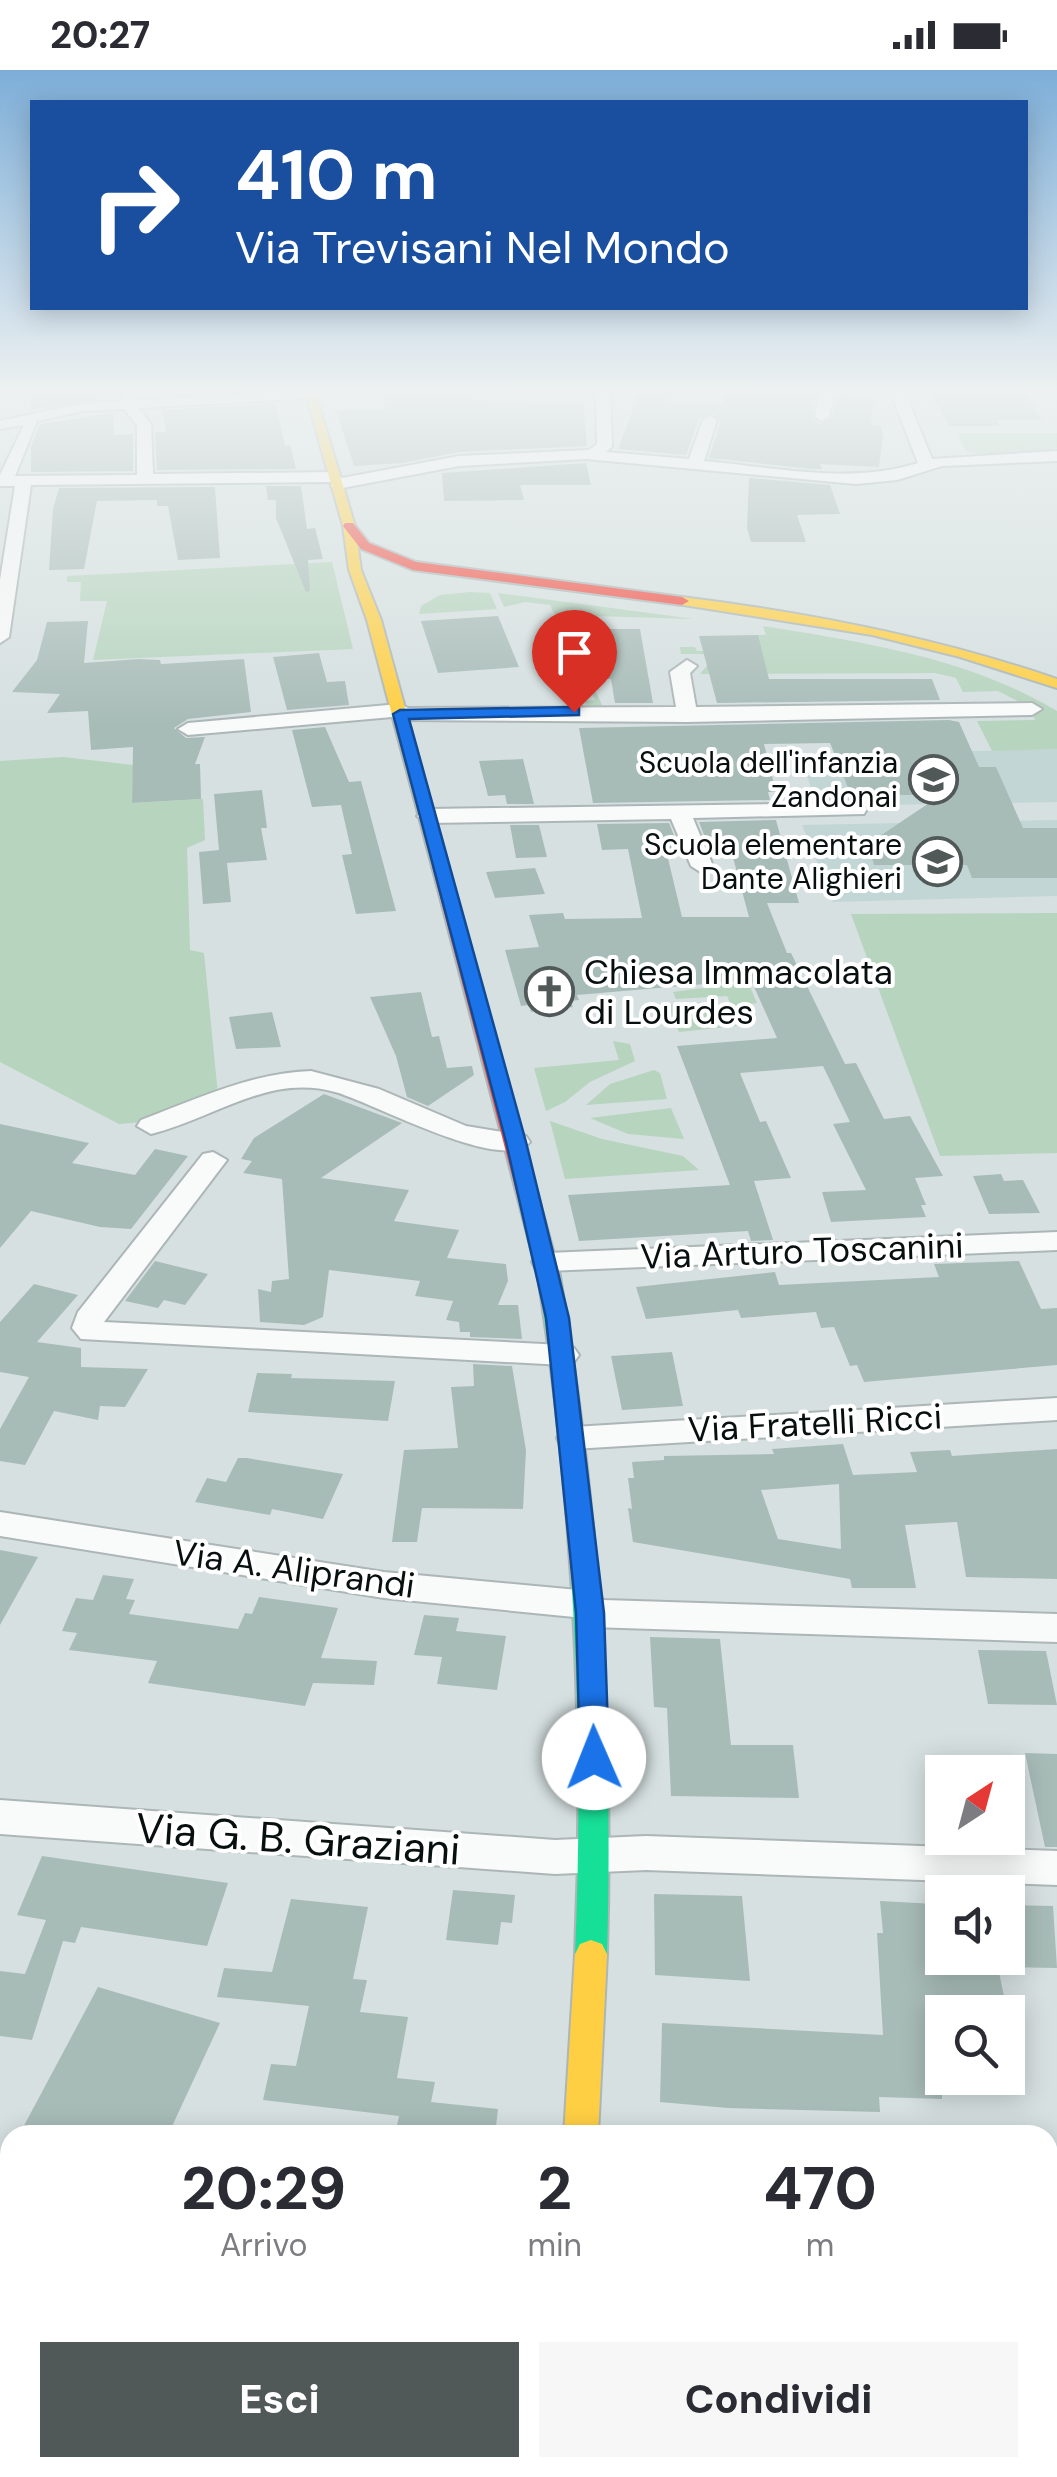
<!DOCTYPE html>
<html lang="it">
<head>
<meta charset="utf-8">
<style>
	body { margin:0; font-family:"DM Sans",sans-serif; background:#f7f7f7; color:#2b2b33; height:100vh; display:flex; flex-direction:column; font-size:38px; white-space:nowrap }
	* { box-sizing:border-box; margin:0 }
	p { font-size:32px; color:#7c7c81 }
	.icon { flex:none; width:55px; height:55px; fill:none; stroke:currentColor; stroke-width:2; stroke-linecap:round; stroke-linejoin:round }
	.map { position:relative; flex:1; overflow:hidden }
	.details { position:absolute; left:0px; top:2055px; width:1058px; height:352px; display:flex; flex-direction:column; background:#fff; border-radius:30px 30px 0 0; box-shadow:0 5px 25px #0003 }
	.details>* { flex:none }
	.guide { position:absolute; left:30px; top:30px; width:998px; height:210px; border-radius:0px; box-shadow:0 5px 25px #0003; background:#1a4fa0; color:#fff; overflow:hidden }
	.needle { width:65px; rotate:36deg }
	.tools { position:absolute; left:925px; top:1685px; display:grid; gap:20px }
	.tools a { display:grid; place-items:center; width:100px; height:100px; border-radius:0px; background:#fff; box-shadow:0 5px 25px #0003; font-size:50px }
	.pin { position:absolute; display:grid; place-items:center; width:85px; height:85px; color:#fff; margin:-102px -42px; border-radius:50% 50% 50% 0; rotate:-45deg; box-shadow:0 0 10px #0007 }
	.pin .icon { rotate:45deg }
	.me { position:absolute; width:110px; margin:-55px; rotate:359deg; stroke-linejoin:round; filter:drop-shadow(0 0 8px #0008) }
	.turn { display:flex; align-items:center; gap:35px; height:210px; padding:0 40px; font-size:45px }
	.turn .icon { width:130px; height:130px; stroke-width:2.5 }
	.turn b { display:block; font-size:70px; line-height:85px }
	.eta { display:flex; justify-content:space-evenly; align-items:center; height:170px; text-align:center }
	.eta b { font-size:60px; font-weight:800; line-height:70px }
	.cta { display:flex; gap:20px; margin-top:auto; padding:20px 40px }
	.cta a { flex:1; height:115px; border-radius:0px; background:#505858; color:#fff; font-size:40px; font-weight:800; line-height:115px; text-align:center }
	.cta a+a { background:#f7f7f7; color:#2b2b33 }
	.status { display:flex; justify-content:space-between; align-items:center; height:70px; padding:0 50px; background:#fff; direction:ltr }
	.status svg { height:28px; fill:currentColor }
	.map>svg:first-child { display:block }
</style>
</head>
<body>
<div class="status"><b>20:27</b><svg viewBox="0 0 49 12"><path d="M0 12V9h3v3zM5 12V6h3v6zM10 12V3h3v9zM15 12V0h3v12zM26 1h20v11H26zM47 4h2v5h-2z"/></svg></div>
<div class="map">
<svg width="1057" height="2407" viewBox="0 0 1057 2407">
	<rect width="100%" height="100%" fill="#d6e0e0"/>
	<path fill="#c1d6d5" d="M1057,679v53l-232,4 -10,-4 -14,-47z
		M1057,750v76l-224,6 -31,-77z"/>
	<path fill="#b6d4be" d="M957,363h100v15c-22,11 -68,11 -91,3z
		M332,492l21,87 -260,11 14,-59h-27l1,-19h-14v-6z
		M470,522l20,1 7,16 -78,5 2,-8 19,-11z
		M498,523l196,26 -134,-4 43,92 -17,-2 -2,-4 11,-1 -45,-95 -25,-3 -21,5z
		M763,556c100,16 206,32 294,85v38l-65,2 -15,-30 58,-1 -4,-12 -33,-17 -35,1 -7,-14 -21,-5 -235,1 9,-11 -2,-9h-26l-1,-7h15l2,4 56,-1 5,-15h8z
		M63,687l70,8 -1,38 71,-4 2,41 -18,8 3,102 14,3 14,142 -76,27 -23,2 -119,-62v-301z
		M1057,843v240l-117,3 -89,-242z
		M748,912l9,21 -8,1 3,8 -10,1 2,7 -6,1 -11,-25 -51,3 -3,-7z
		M704,932l5,12 23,3 5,9 -58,6 -11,-27z
		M613,971l17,3 5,17 -45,21 -25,20 -19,9 -12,-43 85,-8z
		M654,1000l6,3 7,26 -81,6 24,-21z
		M671,1038l13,31 -56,-5 -38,-16z
		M550,1051l52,18 81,17 16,14 -134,9z"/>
	<path fill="#a8bcb7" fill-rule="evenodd" d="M56,318h48l-2,10 -71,12v-15l24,-1z
		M438,318h32l2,12 111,4 4,42 -128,6 -57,11 -48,3 -18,-56h48l1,-16 54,-1z
		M641,318l33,3 -6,11 55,2 4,-16h73l-1,4 16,1 -3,26 8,5 13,-6 4,-23 37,2 -3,28 10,1 2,10 -4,31 -59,-3 2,5h-10l-103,-11 12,-37 -9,-8 -13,6 -13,36 -68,-6z
		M930,324h96l16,26h-46l4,6h-50z
		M276,334l9,42 5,-1 6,24 -139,1 -2,-38h11l-4,-22z
		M113,343l1,22 19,-1v37l-102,1v-26l9,-22z
		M586,393l5,22h-71l4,15 -80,1 -2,-28z
		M749,408l81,7 10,29 -43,1 9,27h-55l-4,-14z
		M266,416h35l6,43 8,-1 8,31 -15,1 2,31 -4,1 -30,-74v-18h-8z
		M215,417l5,71 -42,2 -10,-54h-11v-6l-60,1 -13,68 -35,1 4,-61 6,-21z
		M498,546l21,51 -81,6 -17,-52z
		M88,551l-4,42 55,-4 21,1 1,4 83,-5 7,53 -63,7 -14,9 12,10 19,-1 -10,27h5l1,35 -69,4 1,-56 -42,3 -3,-39 -41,2 13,-19 -48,-2 25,-32 10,-38z
		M600,559h40l13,74h-38l-4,-24h-6z
		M758,565l11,44h163l8,21 -223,3 -18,-67z
		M319,583l8,29 18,-1 4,24 -62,5 -14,-53z
		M949,650l10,2 20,45h17l27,61h34v50h-85l-5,-13h-93l-6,-21 73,-49h-78l-2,-6 -12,1 -19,-47 -66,1 12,48h-8l2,8 -177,3 -14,-75z
		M325,657l24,55 12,-1 35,130 -40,3 -14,-59 10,-1 -11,-49 -29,2 -20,-77z
		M523,689l11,45h-27l-2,-9 -17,1 -9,-35z
		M262,720l5,38h-6l6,32 -40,3 4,39 -28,2 -4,-52 20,-2 -5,-56z
		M776,750l23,83h-32l20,50h4l54,111 11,-1 28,56 26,-3 33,60 -28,2 11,27h-5l5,12 -95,5 -9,-30 44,-2 -33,-66 17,-2 -27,-56 -83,7 20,49 6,-1 25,57 -37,3 19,59 -22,1 -3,-10 -169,10 -11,-46 162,-10 -53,-139 100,-8 -26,-58 -174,15 2,5 -9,1 3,6 -42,5 -2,-7 -8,1 -16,-56 34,-3 -10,-32 34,-2 2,6 77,-1 -14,-69 -26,1 -5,-26 72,-1 11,27h-14l16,67h67l-18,-67h-21l-11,-28z
		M510,755h29l8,32 -31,1z
		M535,798l10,26 -50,4 -9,-26z
		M421,922l11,45 7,-1 8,32 25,-2 2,9 -46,31 -21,-9 -11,-41 -26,-59z
		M272,942l9,35 -45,2 -7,-32z
		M324,1024l78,29 -81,55 88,12 -15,31 65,9 -12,28 59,6 2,17 -10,24h20l4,34 -52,-2v-5h-10l-1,-10 -13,-2 7,-19 -38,-5 5,-15 -91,-11 -6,47 -19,8 -44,-3 -2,-33 13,3 1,-11 17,-2 -7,-100 -39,-6 9,-12 -11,-2 13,-21z
		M0,1054l89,19 -17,20 63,12 20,-26 33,7 -57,73 -31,-2 -69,-16 -31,37z
		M1001,1104l3,7 19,-1 17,33 -51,1 -16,-38z
		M155,1191l53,13 -23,31 -21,-5 -6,8 -33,-7z
		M1019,1191l22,48 16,-1v57l-193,17 -7,-17 -7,1 -16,-39 -13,1 -5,-16 -75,6 -3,-8 -92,9 -10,-32 139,-15 4,13 160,-8 -5,-13z
		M34,1214l44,11 -41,47 44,6v19l67,2 -23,38 -25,-1 -2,14 -44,-9 -29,54 -25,-4v-32l29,-52 -29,-5v-50z
		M672,1282l11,54 -61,4 -11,-54z
		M473,1294l39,2 14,84 -3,59 -101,-1 -5,34h-25l12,-92 54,-2 -7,-61 23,-1z
		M257,1303l35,1 -1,4 104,3 -7,40 -140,-9z
		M843,1374l10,31 64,-3 -7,-20 40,-2 2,6 105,-7v130l-91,-2 -9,-55 -52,3 11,63h-64l-2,-9 -217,-37 -5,-34 4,1 -4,-31h6l-2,-16 32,-2v-4l110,-2 -2,-5zM839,1414l2,65 -63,-10 -17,-49z
		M238,1388h9l96,16 -20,45 -51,-10 -2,6 -75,-13 12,-24 19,4z
		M0,1480l38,7 -38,68z
		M103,1505l31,4 -8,20 9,1 -6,14 109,15 7,-16 7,1 7,-17 79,11 -17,50 56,3 -3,24 -61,-2 -8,23 -157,-23 9,-22 -88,-11 8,-17 -15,-2 14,-33 17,2z
		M424,1545l35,3 -3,13 50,5 -9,54 -60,-6 5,-27 -28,-2z
		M650,1567l70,2 11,106h62l6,53 -128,-2 -4,-88 -13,-1z
		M978,1580l68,1 11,54 -69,-1z
		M1025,1683l32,1v93h-12z
		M42,1786l186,27 -21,63 -126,-19 -6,16 -12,-2 -31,99 -32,-4v-65l25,3 21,-54 -29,-5z
		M453,1820l62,5 -3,28 -11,-1 -3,23 -52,-5z
		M654,1824l88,2 8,85 -95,-6z
		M291,1829l77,8 -15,72 14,1 -7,32 48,5 -11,61 38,4 -4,20 67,7 -3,26h-100l4,-19 -136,-16 8,-36 25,2 13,-60 -92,-9 7,-29 48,4z
		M880,1831l56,3 6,54h54l9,43 -29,-1 -4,2 2,10h-32v87l-63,-2 1,15 -152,-4 -68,-6 2,-79 221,12 -6,-102h6z
		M1008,1835l45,1 4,62 -49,-1z
		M98,1917l122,36 -52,112h-149z"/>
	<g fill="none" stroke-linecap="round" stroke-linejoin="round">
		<defs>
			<path id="street" d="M125,318h9l2,12 175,-10 7,4 -7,4 -173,10 13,16 2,50 182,-2 7,6 117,-22 130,-6 8,-6 -1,-56h14l2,58 -6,6 83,7 14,-39 7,-4 7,4 -13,41c69,6 146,24 214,2l-29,-75h14l29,71 125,-8v10l-115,5 -45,14 -41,4 -270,-25 -127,7 -122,23 -6,-2v-5l-300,3 -22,152 -9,6v-63l15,-94h-15v-11l24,-50 -24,4v-8l83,-18 38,-2zM124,339l13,16v50l-122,1 22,-55 46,-10z
				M821,318h14l-6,29 -7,4 -7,-4z
				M687,590l10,6 -7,7 6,34 336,-4 10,6 -10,6 -345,7 -287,-2 -8,-3 -204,18 -10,-6 10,-6 211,-19 9,4 268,-1 -6,-35z
				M856,733l11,6 -3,5 -171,4 20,48 -11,7 -11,-7 -20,-47 -243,4 -11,-7 11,-7z
				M311,1001l68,18 87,37 60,10 4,6c-26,33 -160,-41 -195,-50 -66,-19 -122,27 -184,42l-14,-8 4,-6c56,-21 110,-47 170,-49z
				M213,1082l14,8 -123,162 459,23 11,3 5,7 -5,7 -11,3 -482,-26 -9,-11 6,-16 125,-158z
				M1057,1162v18l-510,21 -11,-2 -4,-7 4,-7 11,-2z
				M1057,1328v22l-484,29 -12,-3 -4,-8 4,-8 12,-3z
				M0,1442l384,60 205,19 15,9 453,14v28l-467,-15 -13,-4 -3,-6 -190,-19 -384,-62z
				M0,1730l555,40 91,-4 411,15v34l-411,-15 -91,4 -555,-40z
				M1048,2082h9v44h-9z"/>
			<path id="fast" d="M549,1199l11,7c38,225 54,450 47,678l-5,10 -11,4 -11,-4 -5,-10c10,-228 -2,-452 -37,-678z
				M529,2398h38l-1,9h-38z"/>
			<path id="slow" d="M304,318h10l41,138 6,44 20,50 67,246 -2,4h-12l-2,-4 -65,-246 -18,-50 -6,-44z
				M682,527c128,16 253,40 375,82v9l-97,-31 -88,-22 -195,-31 -2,-3z
				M591,1870l11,4 5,10 -9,181h-34l11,-181 5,-10z"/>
			<path id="jam" d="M345,453h8l16,20 47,19 266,35 7,4 -7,4 -269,-35 -52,-21 -18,-23z
				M440,791l8,5 112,410 -3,5 -8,2 -11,-7 -106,-410z"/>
		</defs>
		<use href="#street" stroke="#adb6b6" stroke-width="4"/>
		<use href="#fast" stroke="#adb6b6" stroke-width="4"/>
		<use href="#slow" stroke="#adb6b6" stroke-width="4"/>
		<use href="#jam" stroke="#adb6b6" stroke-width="4"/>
		<use href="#street" fill="#f9fafa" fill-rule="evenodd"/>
		<use href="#fast" fill="#16e098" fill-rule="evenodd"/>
		<use href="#slow" fill="#ffcf43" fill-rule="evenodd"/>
		<use href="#jam" fill="#f24e42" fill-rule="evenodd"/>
	</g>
	<linearGradient id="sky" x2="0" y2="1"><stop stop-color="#7daed8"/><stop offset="0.49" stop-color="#edf1f1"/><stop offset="1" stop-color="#edf1f1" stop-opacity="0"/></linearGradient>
	<rect width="1057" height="655" fill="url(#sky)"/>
	<path fill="#1a73e8" stroke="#114b97" stroke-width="2.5" d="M574,637l5,1v7l-170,4 117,423 43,176 35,295 5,145 -4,9 -11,3 -10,-3 -4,-9 -4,-145 -30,-295 -40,-176 -113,-428 7,-4z"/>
	<defs>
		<symbol id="school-ring" viewBox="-11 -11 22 22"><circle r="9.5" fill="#fff" stroke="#505858" stroke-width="1.5"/><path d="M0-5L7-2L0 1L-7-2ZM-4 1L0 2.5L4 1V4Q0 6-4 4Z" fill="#505858"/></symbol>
		<symbol id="church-ring" viewBox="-11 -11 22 22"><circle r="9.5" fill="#fff" stroke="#505858" stroke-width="1.5"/><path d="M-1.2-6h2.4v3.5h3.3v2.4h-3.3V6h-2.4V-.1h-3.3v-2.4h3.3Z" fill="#505858"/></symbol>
	</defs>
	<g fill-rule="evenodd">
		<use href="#school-ring" x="906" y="682" width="55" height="55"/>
		<use href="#school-ring" x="910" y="764" width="55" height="55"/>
		<use href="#church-ring" x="522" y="894" width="55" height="55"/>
	</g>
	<g text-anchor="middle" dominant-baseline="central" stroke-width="8" stroke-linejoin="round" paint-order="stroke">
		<g font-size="30" fill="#080f0f" stroke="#fff" text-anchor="end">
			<text x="898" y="692">Scuola dell'infanzia<tspan x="898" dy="34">Zandonai</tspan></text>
			<text x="902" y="774">Scuola elementare<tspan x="902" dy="34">Dante Alighieri</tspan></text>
		</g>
		<g font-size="35" fill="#080f0f" stroke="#fff" text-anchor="start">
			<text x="584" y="902">Chiesa Immacolata<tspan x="584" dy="40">di Lourdes</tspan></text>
		</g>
		<g font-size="35" fill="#080f0f" stroke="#fff">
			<text transform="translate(802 1181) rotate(-2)">Via Arturo Toscanini</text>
			<text transform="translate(815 1353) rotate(-3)">Via Fratelli Ricci</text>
			<text transform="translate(294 1499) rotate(8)">Via A. Aliprandi</text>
		</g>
		<g font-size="42" fill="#080f0f" stroke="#fff">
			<text transform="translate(298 1769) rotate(4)">Via G. B. Graziani</text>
		</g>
	</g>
</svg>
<div class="tools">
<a><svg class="needle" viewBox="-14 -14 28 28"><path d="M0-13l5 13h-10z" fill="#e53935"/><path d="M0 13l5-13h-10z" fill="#7c7c81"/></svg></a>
<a><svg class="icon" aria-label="sound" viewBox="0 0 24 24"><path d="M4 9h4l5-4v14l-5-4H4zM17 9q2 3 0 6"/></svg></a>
<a><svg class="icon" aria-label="search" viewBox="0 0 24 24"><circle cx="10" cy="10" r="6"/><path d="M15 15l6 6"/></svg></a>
</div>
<div class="pin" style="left:574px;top:642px;background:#d93025"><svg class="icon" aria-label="arrive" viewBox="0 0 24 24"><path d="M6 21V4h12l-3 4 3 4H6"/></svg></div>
<svg class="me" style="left:594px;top:1688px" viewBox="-20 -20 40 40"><circle r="19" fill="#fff"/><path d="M0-13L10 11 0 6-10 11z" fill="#1a73e8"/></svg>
<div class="guide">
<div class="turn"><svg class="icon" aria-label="right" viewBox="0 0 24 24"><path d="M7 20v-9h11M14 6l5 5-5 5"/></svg><div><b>410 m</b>Via Trevisani Nel Mondo</div></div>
</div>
<section class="details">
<div class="eta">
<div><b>20:29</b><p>Arrivo</p></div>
<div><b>2</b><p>min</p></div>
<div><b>470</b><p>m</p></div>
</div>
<div class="cta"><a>Esci</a><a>Condividi</a></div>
</section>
</div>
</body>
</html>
